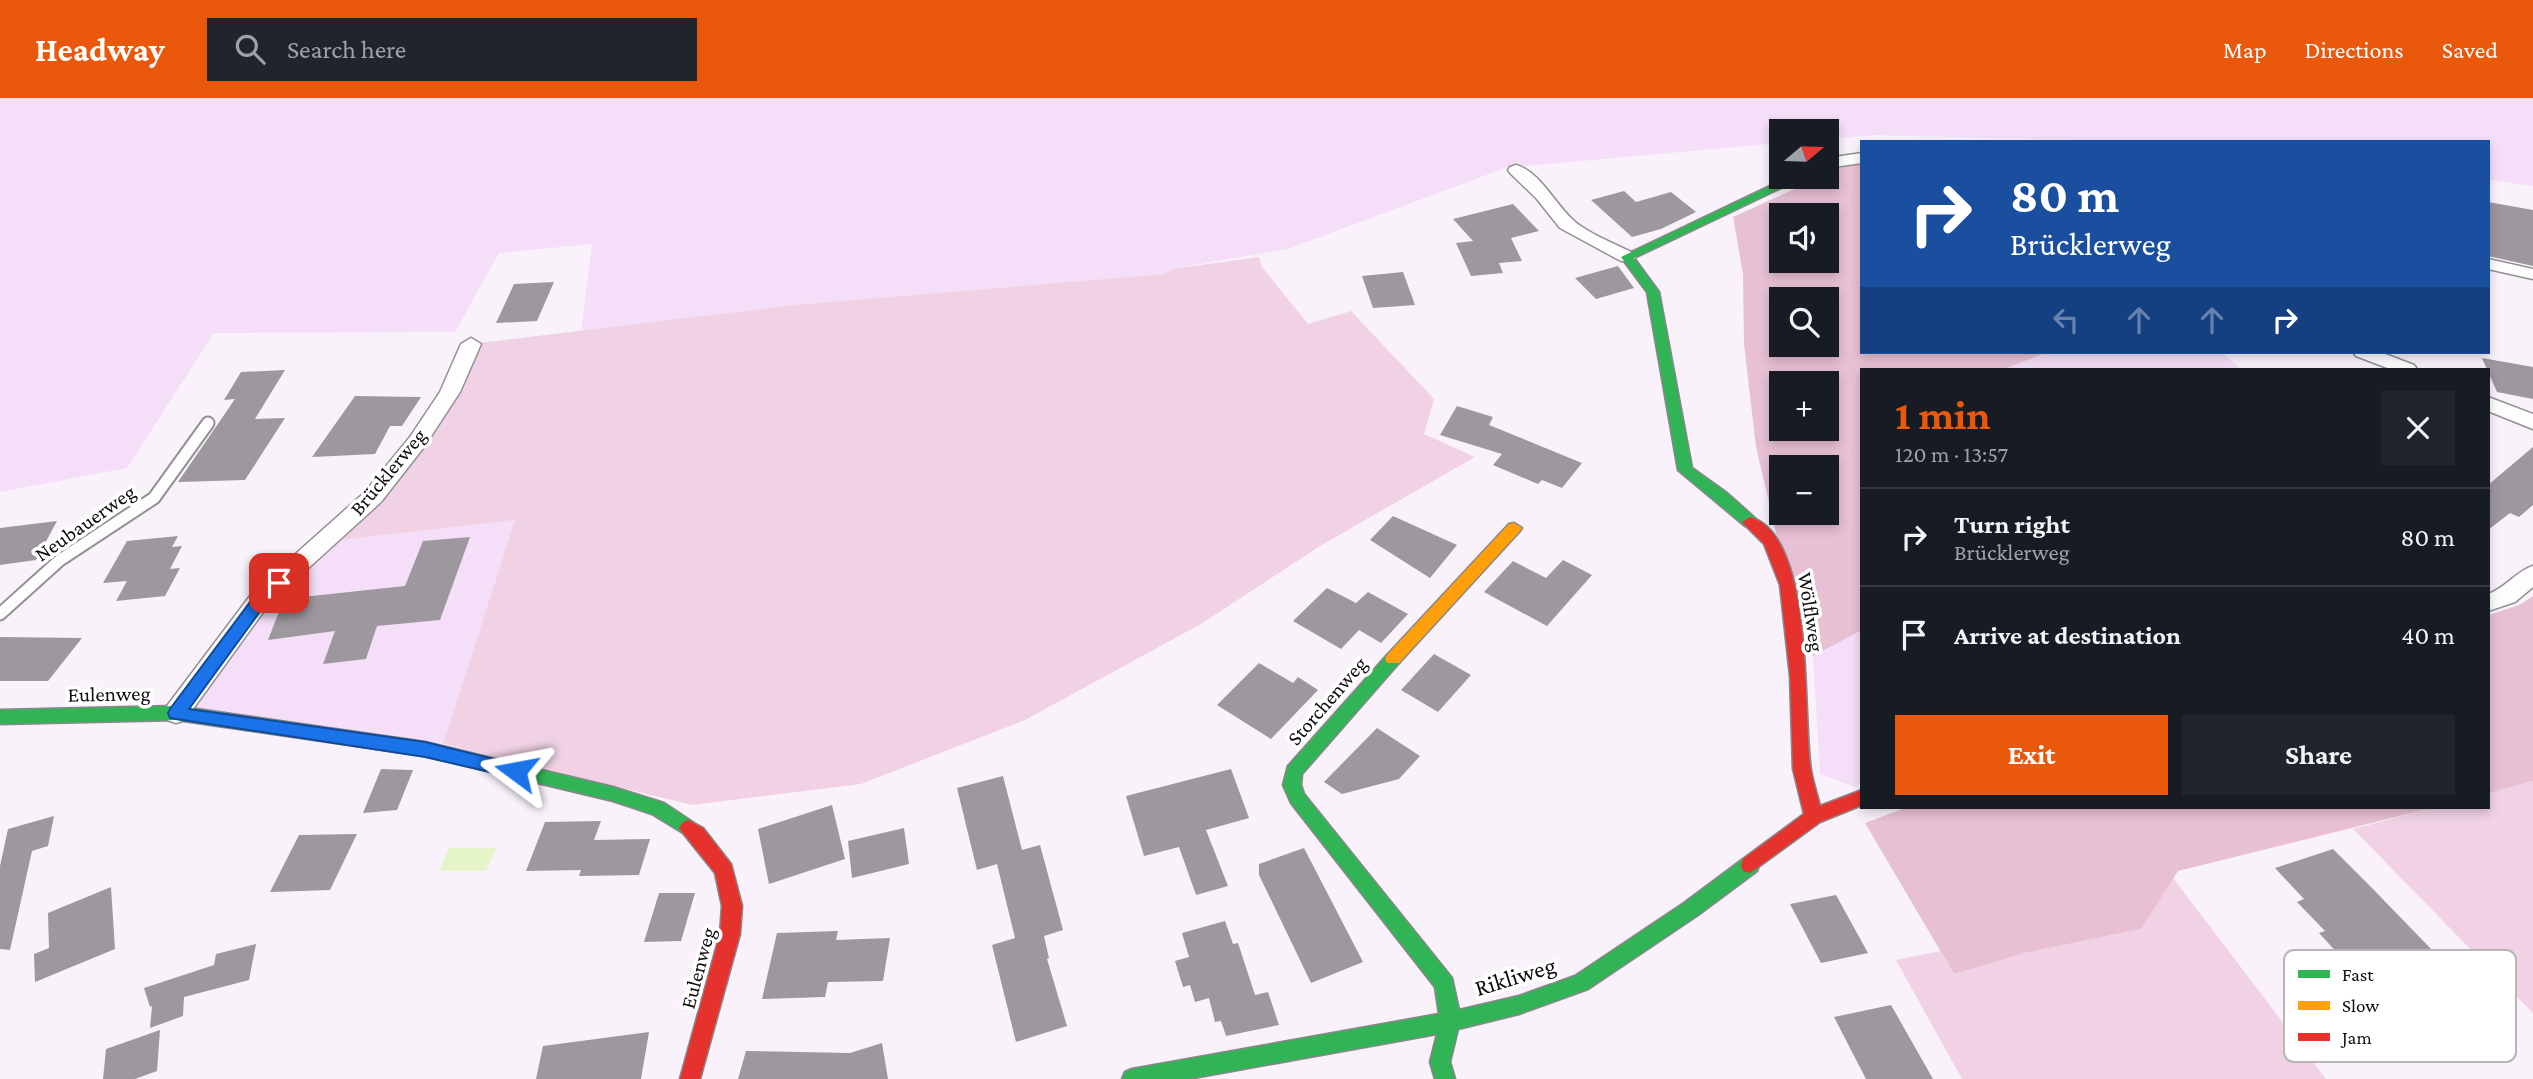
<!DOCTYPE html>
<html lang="en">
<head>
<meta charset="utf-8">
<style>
	body { margin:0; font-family:"Crimson Pro",serif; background:#20242c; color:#f1f3f6; height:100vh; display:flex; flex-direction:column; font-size:26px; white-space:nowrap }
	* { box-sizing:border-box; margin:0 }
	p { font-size:23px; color:#9ea1a6 }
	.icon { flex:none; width:38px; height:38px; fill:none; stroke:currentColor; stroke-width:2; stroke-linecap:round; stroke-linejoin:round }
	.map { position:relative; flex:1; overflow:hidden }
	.details { position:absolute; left:1860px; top:270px; width:630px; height:441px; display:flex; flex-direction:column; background:#171b24; border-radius:0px; box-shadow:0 4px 10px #0003 }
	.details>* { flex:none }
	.hud { position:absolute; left:1860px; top:42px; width:630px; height:214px; border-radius:0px; box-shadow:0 4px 10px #0003; background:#1a4fa0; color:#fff; overflow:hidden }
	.needle { width:46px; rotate:71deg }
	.controls { position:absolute; left:1769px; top:21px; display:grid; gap:14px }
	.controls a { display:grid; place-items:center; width:70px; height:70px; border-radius:0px; background:#171b24; box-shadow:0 4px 10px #0003; font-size:35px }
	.pin { position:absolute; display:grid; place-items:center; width:60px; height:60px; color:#fff; margin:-30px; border-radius:14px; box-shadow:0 4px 10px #0006 }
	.me { position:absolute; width:77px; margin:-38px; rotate:283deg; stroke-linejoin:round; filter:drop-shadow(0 0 5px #0008) }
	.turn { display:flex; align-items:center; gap:24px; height:147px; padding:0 35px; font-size:32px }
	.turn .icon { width:91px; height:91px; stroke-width:2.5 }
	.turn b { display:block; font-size:49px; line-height:60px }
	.lanes { display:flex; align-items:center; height:66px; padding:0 35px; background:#0003; justify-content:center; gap:35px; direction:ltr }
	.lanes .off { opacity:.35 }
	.round { display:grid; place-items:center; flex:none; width:74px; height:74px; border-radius:0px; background:#20242c }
	.headline { display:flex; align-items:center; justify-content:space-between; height:119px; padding:0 35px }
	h1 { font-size:42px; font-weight:700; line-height:52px; color:#ea580c }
	.button { display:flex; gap:14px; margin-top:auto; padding:14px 35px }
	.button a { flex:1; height:80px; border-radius:0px; background:#ea580c; color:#fff; font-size:28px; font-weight:700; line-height:80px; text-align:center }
	.button a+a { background:#20242c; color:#f1f3f6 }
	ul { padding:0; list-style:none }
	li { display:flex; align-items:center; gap:21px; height:98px; padding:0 35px; border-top:2px solid #363941 }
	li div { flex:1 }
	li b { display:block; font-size:26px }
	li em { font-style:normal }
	header { display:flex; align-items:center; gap:42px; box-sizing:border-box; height:98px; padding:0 35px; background:#ea580c; color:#fff }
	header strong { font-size:33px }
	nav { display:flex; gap:38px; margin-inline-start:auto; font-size:24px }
	.search { width:490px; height:63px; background:#20242c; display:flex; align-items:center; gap:18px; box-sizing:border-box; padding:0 24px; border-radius:0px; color:#9ea1a6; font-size:26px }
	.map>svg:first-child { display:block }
</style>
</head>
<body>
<header>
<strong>Headway</strong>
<div class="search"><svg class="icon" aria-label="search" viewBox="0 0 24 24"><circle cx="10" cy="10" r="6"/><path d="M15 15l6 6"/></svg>Search here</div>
<nav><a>Map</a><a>Directions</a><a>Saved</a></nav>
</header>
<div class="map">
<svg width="2533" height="981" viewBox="0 0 2533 981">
	<rect width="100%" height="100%" fill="#f9f2fb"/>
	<path fill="#f5def7" d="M0,0h2533v88l-44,-6 -1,-38h-328l-287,-7 -46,4v-8h-45l-1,12 -276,25 -217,81 -116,20 -8,5 -360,30 -223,28 11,-88 -93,9 -44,79 -241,1 -87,135 -127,24z
		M2048,254h173l20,17h-237z
		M515,422l-72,224 -255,-36 77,-107 68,-60z
		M1862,532v153l-8,4 -34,-13 -7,-118z"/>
	<path fill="#f0d2e4" d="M1259,159l3,10 46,57 43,-13 83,88 -10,35 51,23 -155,89 -119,78 -176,96 -164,64 -169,21 -249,-61 72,-224 -182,21 57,-59 81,-138 333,-40 360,-30 8,-5z
		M2533,683v232l-180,-184 83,-22h52l1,-14z
		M2173,780l153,201h-364l-66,-119 44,-9 14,23 71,-21 116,-24z"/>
	<path fill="#e7c0d4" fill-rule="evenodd" d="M1862,60v194h186l-44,17h-142v261l-49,26 -32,-102 -25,-107 -12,-103 -1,-70 -10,-57 88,-40h6v-3zM1782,117h45v46h-45zM1782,201h45v46h-45zM1782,285h45v46h-45zM1782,369h45v46h-45z
		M2533,498v185l-44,12v-178l30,-10z
		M1908,709h528l-258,64 -37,58 -116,24 -71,21 -89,-151z"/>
	<path fill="#e5f4c9" d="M449,750h48l-11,23h-47z"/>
	<path fill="#9c989e" d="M1624,93l12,11 35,-10 25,20 -35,17 -29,8 -41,-37z
		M2488,104l45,8v56l-45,-10z
		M1513,106l26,27 -28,7 11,23 -23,2 4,10 -32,3 -15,-33 17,-2 -20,-22z
		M1618,168l16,22 -38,11 -21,-21z
		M1403,174l12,33 -42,3 -11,-32z
		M554,184l-17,39 -41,2 18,-39z
		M2482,260l51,9v32l-36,-7z
		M285,272l-30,49 30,-1 -40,62 -67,2 57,-83 -11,1 17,-28z
		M355,298l66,1 -19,29h-12l-15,28 -63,3z
		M1457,308l36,11 -4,8 93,38 -20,25 -20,-8 -4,4 -45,-19 9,-11 -62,-19z
		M2533,349v58l-14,12 -9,-4 -22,17v-45z
		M1393,418l64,29 -27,33 -60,-38z
		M57,423l-21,39 -36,5v-37z
		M178,438l-6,11 10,-1 -12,23 10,-1 -15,28 -49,5 11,-20 -24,2 24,-42z
		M470,439l-30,83 -63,6 -11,33 -43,5 12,-33 -67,9 16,-41 121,-13 18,-45z
		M1563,462l29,15 -45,51 -63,-34 29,-31 33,17z
		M1327,490l29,15 12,-11 40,22 -27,29 -22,-13 -18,19 -48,-28z
		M0,539l82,1 -34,43h-48z
		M1434,556l37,21 -33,37 -37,-22z
		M1259,565l34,20 5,-6 20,13 -47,49 -54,-34z
		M1377,630l43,28 -21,23 -57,15 -18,-12z
		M381,671l32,1 -16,40 -34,3z
		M1231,671l18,49 -43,12 22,56 -32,9 -17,-48 -35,9 -18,-60z
		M1003,678l19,74 18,-5 23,85 -19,6 5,22 -2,1 20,67 -51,16 -24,-97 23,-7 -18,-74 -20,6 -20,-82z
		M832,707l13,54 -76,25 -11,-55z
		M54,718l-6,30 -16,5 -22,99 -10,-1v-83l8,-37z
		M601,723l-7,19 56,-1 -11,36 -60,1 2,-6 -55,1 19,-49z
		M904,730l5,36 -57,14 -4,-37z
		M357,736l-27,56 -60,2 29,-57z
		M1304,750l59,114 -52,21 -52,-108v-11z
		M2333,751l37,37 96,99 -34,12 -4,-4 -41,14 -68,-74 6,-2 -28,-29 7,-3 -29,-31z
		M111,789l4,62 -80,33 -1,-28 15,-6 -1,-35z
		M659,795h36l-14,48 -37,1z
		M1836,797l32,58 -47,10 -31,-59z
		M1225,823l8,23 5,-1 17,52 13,-3 11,33 -53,11 -5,-15 -6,1 -6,-24 -14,4 -5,-17 -7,2 -8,-26 14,-4 -7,-24z
		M838,833l-2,9 54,-2 -7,43 -55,1 -3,15 -63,2 15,-66z
		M256,846l-7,36 -65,17 -1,19 -33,12 2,-22 -2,1 -6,-19 70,-23 2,-11z
		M1891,907l42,74h-67l-32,-62z
		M160,932l-3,41 -22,8h-32l3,-30z
		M649,934l-8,47h-105l7,-33z
		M882,945l6,36h-150l8,-28 104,2z"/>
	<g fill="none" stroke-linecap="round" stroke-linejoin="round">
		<defs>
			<path id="lane" d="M0,516l60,-54 94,-62 54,-75"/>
			<path id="street" d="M1862,55v10l-35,5v-10z
				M1516,67c23,6 38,37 55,53 13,14 45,26 62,35l3,4 -3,4h-12l-61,-33 -24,-30 -26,-25 -2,-3 2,-3z
				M2488,161l45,10v10l-45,-10z
				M471,240l10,6 -21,48 -36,55 -43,55 -112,102 -84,116 -9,3 -9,-3 -3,-7 3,-7 86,-114 112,-100 45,-55 30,-45 21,-48z
				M2353,254h27l34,13 3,4h-27l-34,-13z
				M2488,299l45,17v15l-45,-18z
				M2533,468v21l-18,15 -27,9v-17c18,-6 28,-23 45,-28z"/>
			<path id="fast" d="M1789,79h15l-170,81 25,34 33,176 35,25 28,25 3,4 -8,5 -5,-1 -67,-56 -31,-178 -26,-35z
				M1393,555l6,2 2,4 -2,4 -97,111 -1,11 3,9 148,184 7,32 60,-14 56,-20 109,-73 59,-44 7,-2 7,2 2,6 -2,6 -59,44 -110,74 -69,25 -61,15 -8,33 5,17h-20l-5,-17 7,-28 -249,45h-66l3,-7 7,-3 307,-55 -4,-27 -144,-184 -8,-18 5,-19 99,-111z
				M176,608l249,36 188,45 51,16 30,20 3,5 -3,5 -6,3 -36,-22 -39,-13 -188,-45 -249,-36 -176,4v-14z"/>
			<path id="slow" d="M1514,425l8,5 -3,4 -120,131h-12l-2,-4 2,-4 122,-131z"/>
			<path id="jam" d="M1750,419c66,19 52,198 61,253 2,12 6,24 9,36l42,-16v15l-42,17 -70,51 -7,-2 -2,-6 2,-6 61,-45 -11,-45 -3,-93 -10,-91 -16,-41 -22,-22z
				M688,722l15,8 28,36 11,42 -2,28 -40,145h-20l40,-145 2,-28 -7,-33 -36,-45 3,-5z"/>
		</defs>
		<use href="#lane" stroke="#939094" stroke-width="15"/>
		<use href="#street" stroke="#939094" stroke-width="3"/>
		<use href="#fast" stroke="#8a878b" stroke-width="3"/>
		<use href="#slow" stroke="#8a878b" stroke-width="3"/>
		<use href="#jam" stroke="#8a878b" stroke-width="3"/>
		<use href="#lane" stroke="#fefdfe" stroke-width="11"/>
		<use href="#street" fill="#fefdfe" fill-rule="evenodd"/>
		<use href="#fast" fill="#30b455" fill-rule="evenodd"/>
		<use href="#slow" fill="#ff9f0a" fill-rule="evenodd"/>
		<use href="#jam" fill="#e5322d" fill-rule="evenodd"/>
	</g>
	<path fill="#1a73e8" stroke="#114b97" stroke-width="2" d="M279,479l8,6 -20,19 -78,107 236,33 97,24 3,5 -3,5 -6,2 -91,-21 -255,-39 -2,-5 2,-4 86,-115z"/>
	<g text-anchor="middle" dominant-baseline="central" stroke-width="7" stroke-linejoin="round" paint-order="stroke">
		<g font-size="21" fill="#0d0d0d" stroke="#fff">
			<text transform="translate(388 374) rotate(-50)">Brücklerweg</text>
			<text transform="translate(85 425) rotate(-35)">Neubauerweg</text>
			<text transform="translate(1811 514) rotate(81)">Wölflweg</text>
			<text transform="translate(109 596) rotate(-1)">Eulenweg</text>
			<text transform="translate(1327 603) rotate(-49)">Storchenweg</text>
			<text transform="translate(698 870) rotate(-75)">Eulenweg</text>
		</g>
		<g font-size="24" fill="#0d0d0d" stroke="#fff">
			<text transform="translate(1515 878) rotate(-17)">Rikliweg</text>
		</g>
	</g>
	<rect x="2284" y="852" width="232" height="112" rx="10" fill="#fff" stroke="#b6b6b6" stroke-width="2"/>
	<rect x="2298" y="872" width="32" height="8" fill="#30b455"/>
	<rect x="2298" y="903" width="32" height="9" fill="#ff9f0a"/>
	<rect x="2298" y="935" width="32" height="8" fill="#e5322d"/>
	<g font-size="19" fill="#0d0d0d">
		<text x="2342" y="883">Fast</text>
		<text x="2342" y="914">Slow</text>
		<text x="2342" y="946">Jam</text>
	</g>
</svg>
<div class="controls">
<a><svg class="needle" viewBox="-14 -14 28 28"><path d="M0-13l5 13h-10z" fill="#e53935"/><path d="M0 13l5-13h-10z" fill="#9ea1a6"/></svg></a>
<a><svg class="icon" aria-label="sound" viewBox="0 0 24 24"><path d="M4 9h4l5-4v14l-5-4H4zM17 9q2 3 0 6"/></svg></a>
<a><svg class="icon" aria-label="search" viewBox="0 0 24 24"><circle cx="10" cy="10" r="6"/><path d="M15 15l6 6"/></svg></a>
<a>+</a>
<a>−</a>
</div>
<div class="pin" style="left:279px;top:485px;background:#d93025"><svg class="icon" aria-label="arrive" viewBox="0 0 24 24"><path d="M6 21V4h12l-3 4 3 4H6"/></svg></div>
<svg class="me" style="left:516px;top:673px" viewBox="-20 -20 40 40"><path d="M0-17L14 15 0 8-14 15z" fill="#1a73e8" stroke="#fff" stroke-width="4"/></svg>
<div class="hud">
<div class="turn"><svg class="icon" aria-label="right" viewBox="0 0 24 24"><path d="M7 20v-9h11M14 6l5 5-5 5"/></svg><div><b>80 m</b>Brücklerweg</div></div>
<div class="lanes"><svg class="icon off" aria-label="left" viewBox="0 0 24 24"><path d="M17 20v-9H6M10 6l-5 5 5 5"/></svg><svg class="icon off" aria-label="ahead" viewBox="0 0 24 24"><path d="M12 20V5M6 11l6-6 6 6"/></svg><svg class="icon off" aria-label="ahead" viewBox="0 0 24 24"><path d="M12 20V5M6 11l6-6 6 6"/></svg><svg class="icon" aria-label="right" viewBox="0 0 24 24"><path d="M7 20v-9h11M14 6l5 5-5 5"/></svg></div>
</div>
<section class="details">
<div class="headline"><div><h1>1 min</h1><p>120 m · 13:57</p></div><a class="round"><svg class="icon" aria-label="close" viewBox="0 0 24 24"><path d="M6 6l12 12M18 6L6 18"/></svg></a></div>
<ul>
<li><svg class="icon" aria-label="right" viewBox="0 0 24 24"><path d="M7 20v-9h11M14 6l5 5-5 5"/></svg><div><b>Turn right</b><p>Brücklerweg</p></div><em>80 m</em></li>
<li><svg class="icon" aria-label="arrive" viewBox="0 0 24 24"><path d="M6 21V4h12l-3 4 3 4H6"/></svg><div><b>Arrive at destination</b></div><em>40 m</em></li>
</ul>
<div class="button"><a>Exit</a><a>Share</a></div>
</section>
</div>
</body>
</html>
